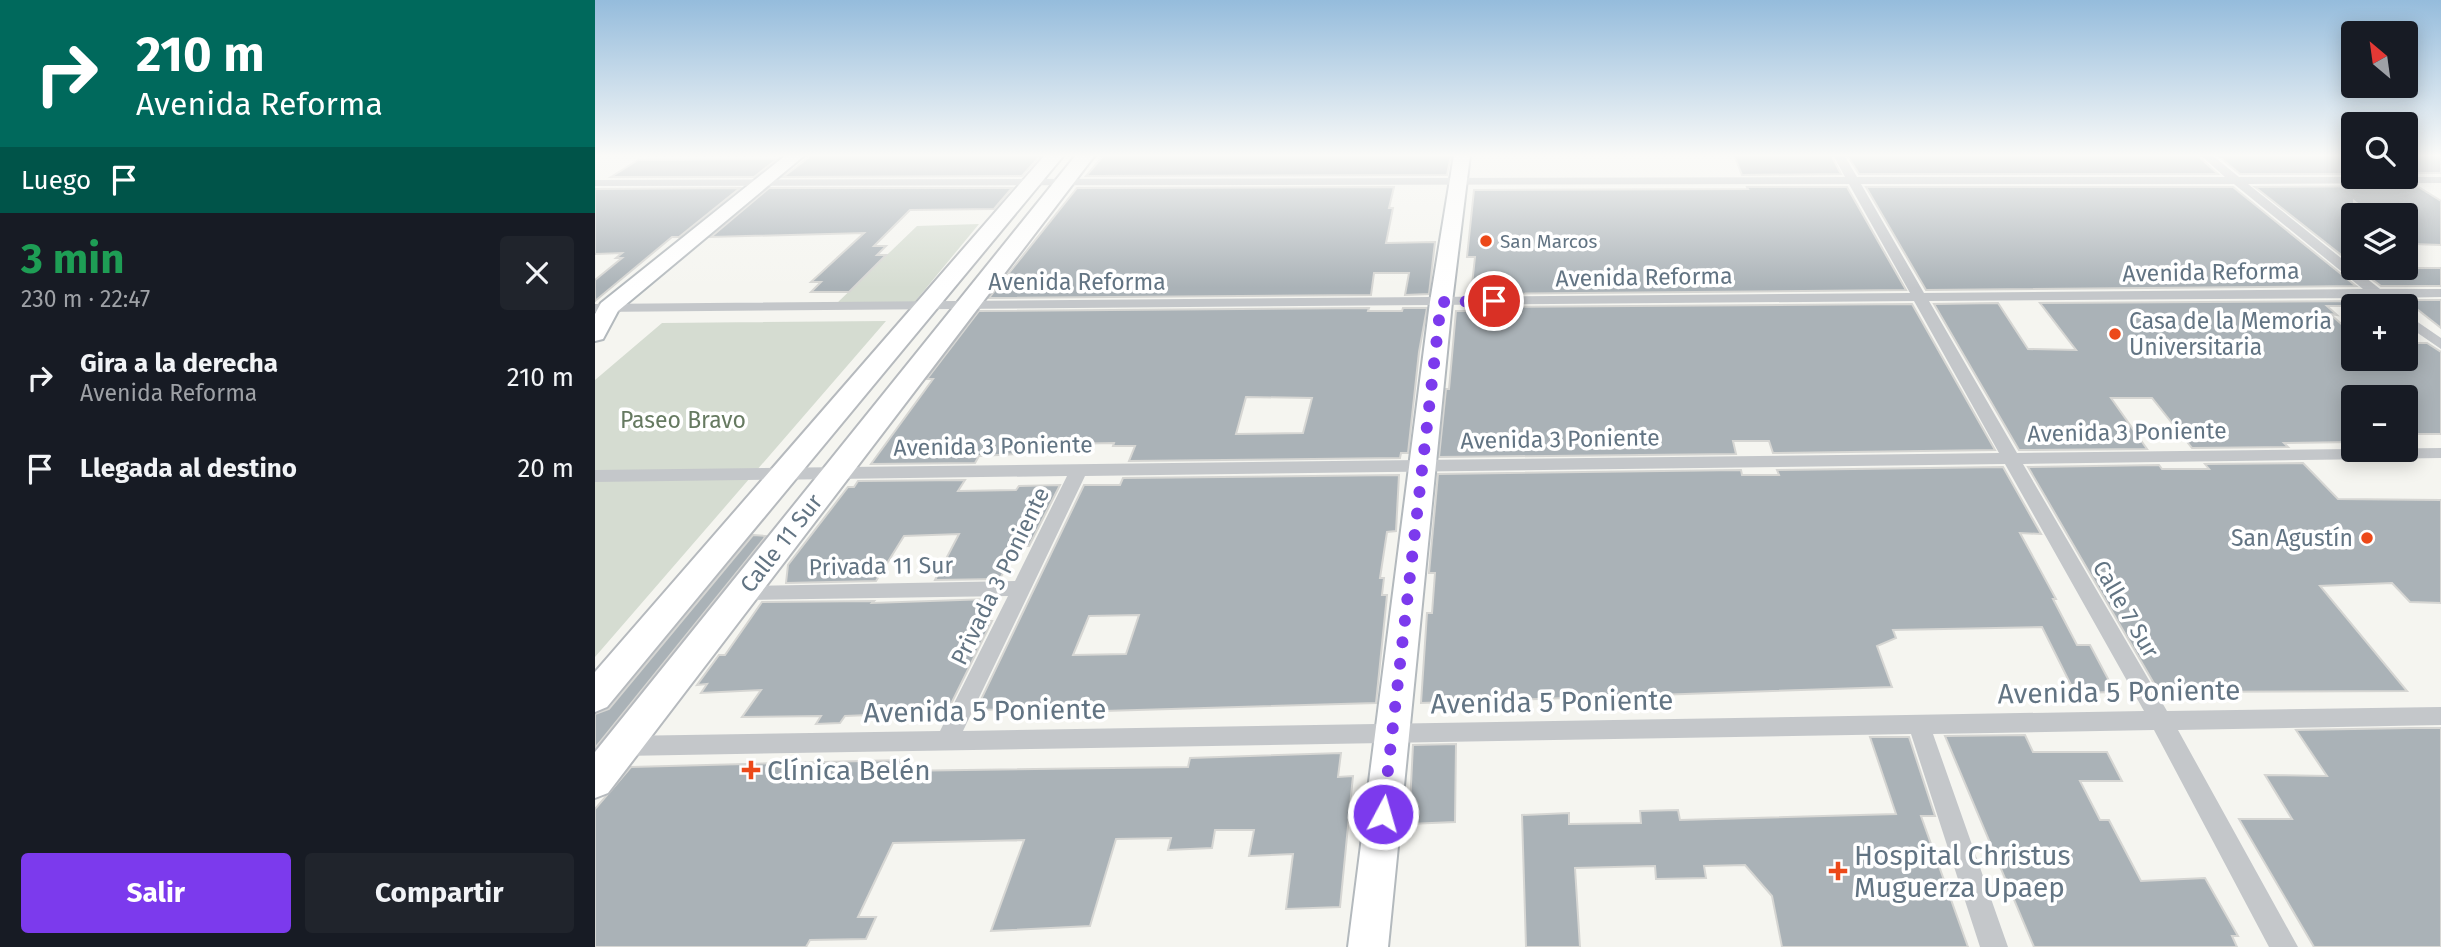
<!DOCTYPE html>
<html lang="es">
<head>
<meta charset="utf-8">
<style>
	body { margin:0; font-family:"Fira Sans",sans-serif; background:#20242c; color:#f1f3f6; height:100vh; display:flex; flex-direction:column; font-size:26px; white-space:nowrap }
	* { box-sizing:border-box; margin:0 }
	p { font-size:23px; color:#9ea1a6 }
	.icon { flex:none; width:38px; height:38px; fill:none; stroke:currentColor; stroke-width:2; stroke-linecap:round; stroke-linejoin:round }
	.map { position:relative; flex:1; overflow:hidden }
	.sheet { display:flex; flex-direction:column; background:#171b24; width:595px }
	.sheet>* { flex:none }
	.banner { background:#00695c; color:#fff; overflow:hidden }
	.needle { width:46px; rotate:331deg }
	.controls { position:absolute; left:1746px; top:21px; display:grid; gap:14px }
	.controls a { display:grid; place-items:center; width:77px; height:77px; border-radius:7px; background:#171b24; box-shadow:0 4px 18px #0003; font-size:35px }
	.pin { position:absolute; display:grid; place-items:center; width:60px; height:60px; color:#fff; margin:-30px; border:4px solid #fff; border-radius:50%; box-shadow:0 2px 7px #0007 }
	.me { position:absolute; width:77px; margin:-38px; rotate:6deg; stroke-linejoin:round; filter:drop-shadow(0 0 5px #0008) }
	.turn { display:flex; align-items:center; gap:24px; height:147px; padding:0 21px; font-size:32px }
	.turn .icon { width:91px; height:91px; stroke-width:2.5 }
	.turn b { display:block; font-size:49px; line-height:60px }
	.then { display:flex; align-items:center; height:66px; padding:0 21px; background:#0003; gap:14px; font-size:26px }
	.round { display:grid; place-items:center; flex:none; width:74px; height:74px; border-radius:7px; background:#20242c }
	.head { display:flex; align-items:center; justify-content:space-between; height:119px; padding:0 21px }
	h1 { font-size:42px; font-weight:700; line-height:52px; color:#1e9e55 }
	.primary-button { display:flex; gap:14px; margin-top:auto; padding:14px 21px }
	.primary-button a { flex:1; height:80px; border-radius:7px; background:#7c3aed; color:#fff; font-size:28px; font-weight:700; line-height:80px; text-align:center }
	.primary-button a+a { background:#20242c; color:#f1f3f6 }
	ul { padding:0; list-style:none }
	li { display:flex; align-items:center; gap:21px; height:91px; padding:0 21px }
	li div { flex:1 }
	li b { display:block; font-size:26px }
	li em { font-style:normal }
	main { display:flex; flex:1; min-height:0 }
	.map>svg:first-child { display:block }
</style>
</head>
<body>
<main>
<section class="sheet">
<div class="banner">
<div class="turn"><svg class="icon" aria-label="right" viewBox="0 0 24 24"><path d="M7 20v-9h11M14 6l5 5-5 5"/></svg><div><b>210 m</b>Avenida Reforma</div></div>
<div class="then">Luego<svg class="icon" aria-label="arrive" viewBox="0 0 24 24"><path d="M6 21V4h12l-3 4 3 4H6"/></svg></div>
</div>
<div class="head"><div><h1>3 min</h1><p>230 m · 22:47</p></div><a class="round"><svg class="icon" aria-label="close" viewBox="0 0 24 24"><path d="M6 6l12 12M18 6L6 18"/></svg></a></div>
<ul>
<li><svg class="icon" aria-label="right" viewBox="0 0 24 24"><path d="M7 20v-9h11M14 6l5 5-5 5"/></svg><div><b>Gira a la derecha</b><p>Avenida Reforma</p></div><em>210 m</em></li>
<li><svg class="icon" aria-label="arrive" viewBox="0 0 24 24"><path d="M6 21V4h12l-3 4 3 4H6"/></svg><div><b>Llegada al destino</b></div><em>20 m</em></li>
</ul>
<div class="primary-button"><a>Salir</a><a>Compartir</a></div>
</section>
<div class="map">
<svg width="1846" height="947" viewBox="0 0 1846 947">
	<rect width="100%" height="100%" fill="#f5f5f0"/>
	<path fill="#d5dcd1" d="M384,224l-66,80h-77l81,-78z
		M291,321l-291,336v-277l67,-57z"/>
	<path fill="#aab2b7" stroke="#d6d6d3" stroke-width="2" fill-rule="evenodd" d="M217,155h229l-19,21 -239,1z
		M509,155h347l-4,20 -361,1z
		M1139,155h97l10,19 -99,1z
		M1252,155h350l21,19h-359z
		M1622,155h137v19h-114z
		M1811,155h35v18h-35z
		M182,159l-23,18h-143l27,-17z
		M1822,186l24,15v44l-28,-1 -7,-4v-25h-33l-19,-14v64l-99,-78z
		M799,187l-5,21h4l-7,35 49,-1 -6,52 -24,1 4,-22h-35l-3,22 -382,3 88,-110z
		M1152,187h100l59,103 -435,4 4,-37h-8l7,-67 274,-1z
		M1271,187h367l123,99 -430,4z
		M145,188l-61,49h-7l-77,64v-21l27,-22h-6l6,-5 -27,1v-65z
		M174,188h243l-18,21 -84,1 -36,36h12l-9,9h9l-37,37h-38l10,-10h-10l53,-49 -153,4z
		M1762,268h84v18h-60z
		M1802,300h44v28l-28,-22h-12z
		M1777,301l8,5h-53l10,9 -7,-1 24,21v24h52v-16h21l14,9v82h-23l-12,-10v-27h-52v45l-70,1 4,4 -96,1 -40,-50h-41l36,51 -128,1 -85,-146 64,-1 30,46 48,1 -36,-47z
		M1317,304l83,146 -222,3 -4,-12h-36l3,13 -297,3 7,-68h3l7,-78h14v-4z
		M774,308l-1,3h34l1,-3h24l-8,44 -11,101h-7l-1,5 -271,3 6,-15h-22l1,-3 -52,1 -4,8 -79,4 -4,7 -104,1 62,-85h-6l52,-68zM651,397l66,1 -9,35 -67,1z
		M1708,463l35,36 103,1v103l-31,-1 -18,-19 -72,3 87,105 -248,1 -131,-225 131,-2 3,4h47l-4,-5z
		M1408,467l38,67 -21,-1 36,66h-3l24,46h13l25,47 -40,1 -33,-66 -149,3 3,8 -19,8 15,41 -471,16 6,-90h5l3,-40h-6l9,-99 303,-4 1,5h37l-2,-5z
		M804,475l-3,56 -9,1 -7,46h4l-2,17h5l-11,108 -306,9h-17l2,-4 -79,2 108,-225h36l3,-7zM544,615l-13,39 -53,1 16,-39z
		M370,480l-7,11 58,-1 3,-4 41,-1 -31,61h-13l-16,33 -65,1 24,-46 -55,2 -28,45 -90,2 2,-18 60,-78h6l4,-6z
		M158,535l13,1 -171,212v-34l14,-5z
		M395,599l-9,22h11l-44,89 -5,2 -98,4 -5,7 -24,1 5,-8 -79,1 19,-27 -60,3 6,-9 -10,1 22,-30h6l37,-53 112,-1 -2,2z
		M1816,728h30v219h-127l-75,-128h53l-27,-44 62,1 -31,-46z
		M1430,735l8,17h74l15,29h-42l20,39h9l32,61 64,-3 33,58h-6l5,11h-203l-89,-211z
		M1275,737h39l26,79h-14l47,131h-186l-10,-51 -27,-31 -41,1 2,12 -50,1 -1,-13 -80,2 5,79h-54l-4,-132 47,-2v11l72,-1 -1,-12 38,-1 2,10 216,-6z
		M861,744l-1,78 -46,2 4,-79z
		M746,753l-3,24 15,-1 -13,131 -54,2 7,-55 -44,2 5,-26h-39l-3,18 -44,2 3,-12 -55,1 -26,87 -99,5 33,-91 -131,3 -35,74h18l-10,22 -56,1 -4,7h-211v-138l36,-42 271,-7 -6,11 292,-4 2,-9z"/>
	<g fill="none" stroke-linecap="round" stroke-linejoin="round">
		<defs>
			<path id="secondary" d="M191,155h19l-187,156 -15,28 -8,2v-27l6,-11z
				M859,155h16l-18,147 -64,645h-40l82,-645z"/>
			<path id="primary" d="M450,155h19l-457,552 -12,5v-40z
				M481,155h19l-487,638 -13,5v-46z"/>
		</defs>
		<use href="#secondary" stroke="#b3b9bd" stroke-width="4"/>
		<use href="#primary" stroke="#b6babe" stroke-width="4"/>
		<path fill="#c4c7ca" fill-rule="evenodd" d="M1238,155h11l13,22h368l-25,-22h12l27,22h202v6l-193,1 132,105h61v8l-51,1 9,8h-15l-11,-8 -444,3 88,152 424,-5v10l-418,6 144,247 274,-4v18l-263,5 120,217h-29l-115,-217 -221,4 75,213h-28l-69,-213 -1289,22 -8,-3 -3,-7 3,-7 8,-3 318,-5 68,-135 -266,4 -7,-2 -3,-5 3,-5 7,-2 273,-5 52,-105 -472,6v-12l1404,-17 -85,-152 -1319,11v-8l1315,-11 -61,-109 -1254,2v-6l1250,-3zM1266,184h373l129,105 -439,4zM1410,464l139,247 -1181,20 122,-255z
			M1811,314l35,24v11l-35,-24z"/>
		<use href="#secondary" fill="#fff" fill-rule="evenodd"/>
		<use href="#primary" fill="#fff" fill-rule="evenodd"/>
	</g>
	<linearGradient id="sky" x2="0" y2="1"><stop stop-color="#95bcdc"/><stop offset="0.54" stop-color="#fafaf8"/><stop offset="1" stop-color="#fafaf8" stop-opacity="0"/></linearGradient>
	<rect width="1846" height="288" fill="url(#sky)"/>
	<g fill="none" stroke-linecap="round" stroke-linejoin="round">
		<path stroke="#7c3aed" stroke-width="12" stroke-dasharray="0 21.6" d="M788,814l58,-512 53,-1"/>
	</g>
	<g fill="#ec4919" stroke="#fff" stroke-width="2.5">
		<circle cx="891" cy="241" r="7"/>
		<circle cx="1520" cy="334" r="7"/>
		<circle cx="1772" cy="538" r="7"/>
		<path d="M152.5 759.5h7v7h7v7h-7v7h-7v-7h-7v-7h7z"/>
		<path d="M1239.5 860.5h7v7h7v7h-7v7h-7v-7h-7v-7h7z"/>
	</g>
	<g text-anchor="middle" dominant-baseline="central" stroke-width="7" stroke-linejoin="round" paint-order="stroke">
		<g font-size="19" fill="#627483" stroke="#fff" text-anchor="start">
			<text x="905" y="241">San Marcos</text>
		</g>
		<g font-size="23" fill="#627483" stroke="#fff">
			<text transform="translate(1616 272) rotate(-1)">Avenida Reforma</text>
			<text transform="translate(1049 277) rotate(-1)">Avenida Reforma</text>
			<text x="482" y="282">Avenida Reforma</text>
			<text transform="translate(1532 432) rotate(-1)">Avenida 3 Poniente</text>
			<text transform="translate(965 439) rotate(-1)">Avenida 3 Poniente</text>
			<text transform="translate(398 446) rotate(-1)">Avenida 3 Poniente</text>
			<text transform="translate(186 543) rotate(-52)">Calle 11 Sur</text>
			<text transform="translate(286 566) rotate(-1)">Privada 11 Sur</text>
			<text transform="translate(405 576) rotate(-64)">Privada 3 Poniente</text>
			<text transform="translate(1531 609) rotate(60)">Calle 7 Sur</text>
		</g>
		<g font-size="23" fill="#627483" stroke="#fff" text-anchor="start">
			<text x="1534" y="321">Casa de la Memoria<tspan x="1534" dy="26">Universitaria</tspan></text>
			<text x="1758" y="538" text-anchor="end">San Agustín</text>
		</g>
		<g font-size="23" fill="#667a61" stroke="#fff">
			<text x="88" y="420">Paseo Bravo</text>
		</g>
		<g font-size="28" fill="#627483" stroke="#fff">
			<text transform="translate(1524 692) rotate(-1)">Avenida 5 Poniente</text>
			<text transform="translate(957 702) rotate(-1)">Avenida 5 Poniente</text>
			<text transform="translate(390 711) rotate(-1)">Avenida 5 Poniente</text>
		</g>
		<g font-size="28" fill="#627483" stroke="#fff" text-anchor="start">
			<text x="172" y="770">Clínica Belén</text>
			<text x="1259" y="855">Hospital Christus<tspan x="1259" dy="32">Muguerza Upaep</tspan></text>
		</g>
	</g>
</svg>
<div class="controls">
<a><svg class="needle" viewBox="-14 -14 28 28"><path d="M0-13l5 13h-10z" fill="#e53935"/><path d="M0 13l5-13h-10z" fill="#9ea1a6"/></svg></a>
<a><svg class="icon" aria-label="search" viewBox="0 0 24 24"><circle cx="10" cy="10" r="6"/><path d="M15 15l6 6"/></svg></a>
<a><svg class="icon" aria-label="layers" viewBox="0 0 24 24"><path d="M12 4l9 5-9 5-9-5zM3 14l9 5 9-5"/></svg></a>
<a>+</a>
<a>−</a>
</div>
<div class="pin" style="left:899px;top:301px;background:#d93025"><svg class="icon" aria-label="arrive" viewBox="0 0 24 24"><path d="M6 21V4h12l-3 4 3 4H6"/></svg></div>
<svg class="me" style="left:788px;top:814px" viewBox="-20 -20 40 40"><circle r="17" fill="#7c3aed" stroke="#fff" stroke-width="3"/><path d="M0-11L8 9 0 5-8 9z" fill="#fff"/></svg>
</div>
</main>
</body>
</html>
